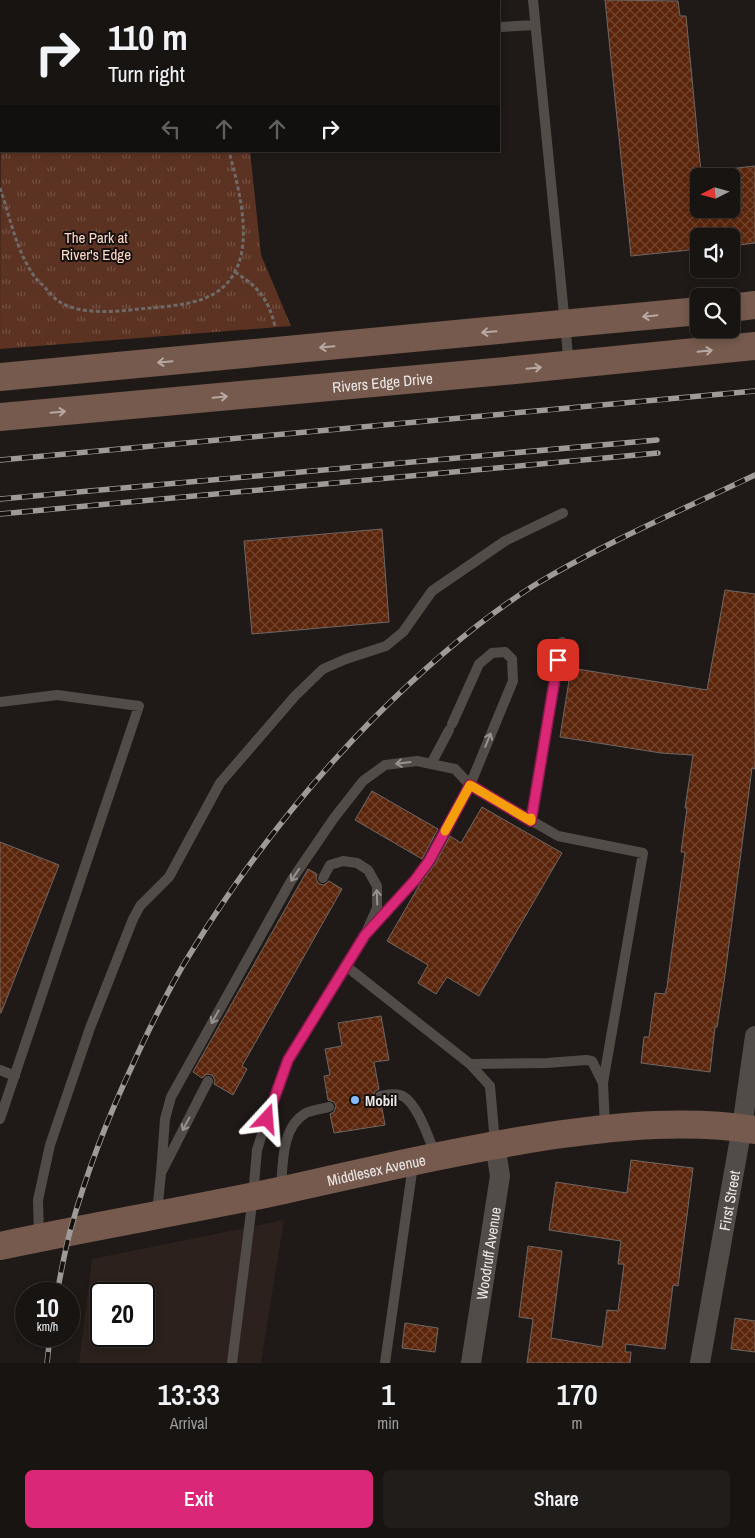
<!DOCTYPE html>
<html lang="en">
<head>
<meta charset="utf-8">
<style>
	body { margin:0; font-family:"Archivo Narrow",sans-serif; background:#201d1b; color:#f1f3f6; height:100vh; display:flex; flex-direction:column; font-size:19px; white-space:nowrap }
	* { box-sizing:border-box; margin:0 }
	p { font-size:16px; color:#9e9e9f }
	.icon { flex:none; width:28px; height:28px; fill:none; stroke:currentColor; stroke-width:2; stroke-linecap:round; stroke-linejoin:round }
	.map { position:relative; height:1363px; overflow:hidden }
	.sheet { display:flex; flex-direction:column; background:#171412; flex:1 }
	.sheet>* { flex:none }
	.guide { position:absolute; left:0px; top:0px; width:500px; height:152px; box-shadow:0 2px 8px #0003,0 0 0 1px #363332; background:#171412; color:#f1f3f6; overflow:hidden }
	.needle { width:32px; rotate:264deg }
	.controls { position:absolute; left:690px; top:168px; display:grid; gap:10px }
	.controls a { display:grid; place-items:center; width:50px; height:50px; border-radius:8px; background:#171412; box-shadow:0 2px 8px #0003,0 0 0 1px #363332; font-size:25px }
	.speed { position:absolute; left:15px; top:1282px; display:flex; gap:10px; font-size:25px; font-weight:700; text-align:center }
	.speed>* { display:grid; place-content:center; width:65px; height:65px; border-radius:50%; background:#171412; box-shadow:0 2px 8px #0003,0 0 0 1px #363332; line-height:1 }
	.speed small { font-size:12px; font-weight:400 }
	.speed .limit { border:2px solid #111; border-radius:8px; background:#fff; color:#111 }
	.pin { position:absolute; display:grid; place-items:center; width:42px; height:42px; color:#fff; margin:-21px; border-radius:10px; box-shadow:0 2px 8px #0006 }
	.me { position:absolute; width:55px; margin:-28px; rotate:19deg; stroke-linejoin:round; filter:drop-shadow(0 0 4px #0008) }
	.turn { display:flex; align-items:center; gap:18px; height:105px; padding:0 25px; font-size:22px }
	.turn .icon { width:65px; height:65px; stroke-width:2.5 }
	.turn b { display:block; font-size:35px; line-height:42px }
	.lanes { display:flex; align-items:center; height:48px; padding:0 25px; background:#0003; justify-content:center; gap:25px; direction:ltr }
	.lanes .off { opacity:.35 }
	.eta { display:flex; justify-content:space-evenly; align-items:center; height:85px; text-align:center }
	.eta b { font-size:30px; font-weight:600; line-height:35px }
	.primary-button { display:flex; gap:10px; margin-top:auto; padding:10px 25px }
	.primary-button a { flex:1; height:58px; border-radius:8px; background:#db2777; color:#fff; font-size:20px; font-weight:600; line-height:58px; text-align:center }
	.primary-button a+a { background:#201d1b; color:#f1f3f6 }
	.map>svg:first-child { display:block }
</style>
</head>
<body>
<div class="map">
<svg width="755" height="1363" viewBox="0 0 755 1363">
	<defs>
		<pattern id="park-tufts" width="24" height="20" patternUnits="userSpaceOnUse" patternTransform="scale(1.25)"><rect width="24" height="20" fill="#5c3322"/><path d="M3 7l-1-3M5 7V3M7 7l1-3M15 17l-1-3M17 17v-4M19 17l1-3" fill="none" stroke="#745142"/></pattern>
		<pattern id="building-cross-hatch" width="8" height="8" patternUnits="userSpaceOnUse" patternTransform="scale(1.25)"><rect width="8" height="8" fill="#5b250b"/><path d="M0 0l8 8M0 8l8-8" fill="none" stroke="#73452f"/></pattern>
	</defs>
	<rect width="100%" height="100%" fill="#1f1a18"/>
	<path fill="#2c211c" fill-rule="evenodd" d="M284,1220l-23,143h-182l13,-104zM101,1294h43v42h-43z"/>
	<path fill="url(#park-tufts)" d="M56,0h208v1h-210z
		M1,29v122h249l11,104 30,71 -291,23z"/>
	<path fill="url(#building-cross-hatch)" stroke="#6e6764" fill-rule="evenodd" d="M605,0l73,1 2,15h6l15,156 54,-6v77l-24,3v-10h-32v13l-68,7zM699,176h32v33h-32z
		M382,529l7,93 -137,12 -8,-93z
		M725,590l30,4v175l-3,-1 -27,207 -8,52h-2l-5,45 -69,-9 3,-26h5l6,-44 10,1 2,-7 18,-135h-4l6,-44h-2l8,-53 -32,-2 -101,-16 11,-69 136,22z
		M372,791l66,38 -16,30 -67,-39z
		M482,807l80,46 -83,143 -32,-19 -11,17 -18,-11 10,-18 -41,-24 33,-57 15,-20 15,-28 11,7z
		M0,842l59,23 -58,148h-1z
		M308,869l9,5 -1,5 3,5 5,1 5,-4 13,8 -100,177 5,3 -14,26 -19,-11 1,-4 -3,-5 -5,-1 -5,4 -9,-6z
		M381,1016l8,44 -15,2 5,27 -4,2 -2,6 2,4 6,2 4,22 -51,8 -4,-19 4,-2 2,-6 -2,-4 -6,-2 -4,-24 6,-1 -5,-26 17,-3 -4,-23z
		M631,1160l62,8 -15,118 -5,-1 -8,64 -39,-5 -1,8h6l-1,11h-103l6,-44 -14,-2 9,-71 34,5 -11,87 51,9 5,-37 11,1 6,-47h-6l3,-23 -72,-11 7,-48 71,11z
		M735,1318l20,3v31l-24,-3z
		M405,1323l33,5 -3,24 -33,-4z"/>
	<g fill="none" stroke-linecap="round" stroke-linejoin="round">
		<path stroke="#6e6a68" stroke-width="3" stroke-dasharray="4 2.5" stroke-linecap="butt" d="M183,1l2,-1
			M229,1v-1
			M0,84l1,-1
			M0,188c10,29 16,62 34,88 4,5 9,9 13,14 3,3 7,8 11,11 21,14 57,11 81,8 21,-2 44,-3 64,-10 61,-23 38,-101 26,-148
			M235,272c23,15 33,26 40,54"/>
		<path stroke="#524c49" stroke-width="10" d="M356,0l2,1
			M533,0l36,365
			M414,1v-1
			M499,27l36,-2
			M0,702l57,-7 82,11 -139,413
			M452,724l27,-60 13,-11 13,-1 7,7 1,22 -43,104 88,51 85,17 -40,230
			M431,764l18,-34
			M531,821l31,-179
			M346,966l124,98 20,22 5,57
			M470,1064l77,-1 39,-3 6,1 11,22 2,44
			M0,1070l15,6
			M380,1096c7,-1 13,-3 20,-1 17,5 29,45 36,61
			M161,1173l4,-54 6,-22 120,-216 43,-63 29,-37 22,-16 32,-4 38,8 15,16 -41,76 -14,19 -50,55
			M281,1189c2,-25 0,-62 25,-76 7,-3 16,-4 23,-6
			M157,1213l4,-40 47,-92
			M39,1237l-1,-37 12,-55 40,-117 43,-109 7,-13 29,-29 51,-94 75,-87 28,-27 23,-10 40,-13 17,-14 29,-41 73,-50 58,-28
			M232,1363l21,-167 4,-46 15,-47 16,-43 77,-125 12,-27v-22l-9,-16 -11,-7 -14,-2 -13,4 -7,13
			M385,1363l28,-198"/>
		<g stroke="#524c49" stroke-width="20">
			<path id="s1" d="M471,1363l29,-187 -5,-32"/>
			<path id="s2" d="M700,1363l42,-236 13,-91"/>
		</g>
		<g stroke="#755a4d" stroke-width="28">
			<path d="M731,308l24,-3"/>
			<path d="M0,377l699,-66"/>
			<path id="s3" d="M0,417l515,-47 240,-24"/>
			<path id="s4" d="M0,1246c94,-20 189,-36 284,-56 90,-20 180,-41 271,-55 66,-9 134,-16 200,-5"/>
		</g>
		<defs>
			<path id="rail" d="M0,460l755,-69
				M0,499l657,-59
				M0,514l658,-61
				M57,1294c4,-22 8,-45 14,-66 16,-57 37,-111 62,-164 17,-37 35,-75 57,-110 52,-85 113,-164 183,-235 49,-49 102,-96 160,-133 71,-43 147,-75 222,-111
				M47,1363l3,-27"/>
		</defs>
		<use href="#rail" stroke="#9e9a98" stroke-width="5.5"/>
		<use href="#rail" stroke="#16110f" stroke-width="4" stroke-dasharray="11" stroke-linecap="butt"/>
	</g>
	<defs><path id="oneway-shaft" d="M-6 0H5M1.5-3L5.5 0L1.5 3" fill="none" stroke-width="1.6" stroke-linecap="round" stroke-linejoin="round" transform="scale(1.25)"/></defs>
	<g stroke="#b6a8a2">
		<use href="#oneway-shaft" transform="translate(650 316) rotate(174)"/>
		<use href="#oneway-shaft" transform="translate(489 332) rotate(175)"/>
		<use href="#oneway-shaft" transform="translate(327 347) rotate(175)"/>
		<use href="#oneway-shaft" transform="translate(705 351) rotate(-6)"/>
		<use href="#oneway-shaft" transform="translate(165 362) rotate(175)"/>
		<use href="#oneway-shaft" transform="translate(534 368) rotate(-6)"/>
		<use href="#oneway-shaft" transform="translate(220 397) rotate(-5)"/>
		<use href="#oneway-shaft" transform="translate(58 412) rotate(-5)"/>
	</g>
	<g stroke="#979290">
		<use href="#oneway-shaft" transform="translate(488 740) rotate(-68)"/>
		<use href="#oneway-shaft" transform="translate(403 763) rotate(173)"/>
		<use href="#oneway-shaft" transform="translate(295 875) rotate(124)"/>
		<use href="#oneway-shaft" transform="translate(377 897) rotate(-92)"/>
		<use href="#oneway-shaft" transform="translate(215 1017) rotate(119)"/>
		<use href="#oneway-shaft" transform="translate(186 1124) rotate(118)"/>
	</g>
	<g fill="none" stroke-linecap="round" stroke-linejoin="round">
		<defs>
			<path id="route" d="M267,1119l21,-59 77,-125 50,-55 14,-19 41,-76 61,36 27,-161"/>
		</defs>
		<use href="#route" stroke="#8e194d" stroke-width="12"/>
		<use href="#route" stroke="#db2777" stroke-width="9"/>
		<path stroke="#f59e0b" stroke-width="9" d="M445,831l25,-46 61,36v-3"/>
	</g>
	<circle fill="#86bbfb" stroke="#16110f" stroke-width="2" cx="355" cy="1100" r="5"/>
	<g text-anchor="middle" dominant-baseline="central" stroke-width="4" stroke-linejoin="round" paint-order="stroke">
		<g font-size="15" fill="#fed8c9" stroke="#16110f">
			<text x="96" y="237">The Park at<tspan x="96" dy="17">River's Edge</tspan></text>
		</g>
		<g font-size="15" fill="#ece8e7" stroke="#16110f">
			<text stroke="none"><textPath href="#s3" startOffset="384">Rivers Edge Drive</textPath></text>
			<text stroke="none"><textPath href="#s4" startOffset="384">Middlesex Avenue</textPath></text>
			<text stroke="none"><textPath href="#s2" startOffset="165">First Street</textPath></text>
			<text stroke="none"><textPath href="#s1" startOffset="111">Woodruff Avenue</textPath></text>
		</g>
		<g font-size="15" font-weight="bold" fill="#ece8e7" stroke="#16110f" text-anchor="start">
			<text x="365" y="1100">Mobil</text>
		</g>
	</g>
</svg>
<div class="controls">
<a><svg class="needle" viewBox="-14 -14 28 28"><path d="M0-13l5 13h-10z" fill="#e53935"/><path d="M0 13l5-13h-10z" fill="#9e9e9f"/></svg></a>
<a><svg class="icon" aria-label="sound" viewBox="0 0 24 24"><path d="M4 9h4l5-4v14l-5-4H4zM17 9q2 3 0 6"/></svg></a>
<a><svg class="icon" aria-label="search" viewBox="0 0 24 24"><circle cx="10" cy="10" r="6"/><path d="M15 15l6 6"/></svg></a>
</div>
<div class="speed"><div>10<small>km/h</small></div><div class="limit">20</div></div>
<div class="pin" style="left:558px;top:660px;background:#d93025"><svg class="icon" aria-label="arrive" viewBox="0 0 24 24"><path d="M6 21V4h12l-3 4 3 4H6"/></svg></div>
<svg class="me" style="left:267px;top:1119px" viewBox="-20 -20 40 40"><path d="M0-17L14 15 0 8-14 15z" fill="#db2777" stroke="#fff" stroke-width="4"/></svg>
<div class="guide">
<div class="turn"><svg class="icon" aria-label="right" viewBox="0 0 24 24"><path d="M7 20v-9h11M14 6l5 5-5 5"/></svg><div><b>110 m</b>Turn right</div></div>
<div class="lanes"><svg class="icon off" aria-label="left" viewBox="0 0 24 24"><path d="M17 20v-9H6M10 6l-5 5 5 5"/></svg><svg class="icon off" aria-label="ahead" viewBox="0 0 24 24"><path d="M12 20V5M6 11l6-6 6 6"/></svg><svg class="icon off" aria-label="ahead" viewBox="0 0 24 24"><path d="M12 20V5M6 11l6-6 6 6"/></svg><svg class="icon" aria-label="right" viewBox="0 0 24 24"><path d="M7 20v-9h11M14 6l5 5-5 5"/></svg></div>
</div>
</div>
<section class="sheet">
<div class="eta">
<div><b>13:33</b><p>Arrival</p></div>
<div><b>1</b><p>min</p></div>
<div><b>170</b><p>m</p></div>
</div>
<div class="primary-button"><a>Exit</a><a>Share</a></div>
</section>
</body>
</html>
